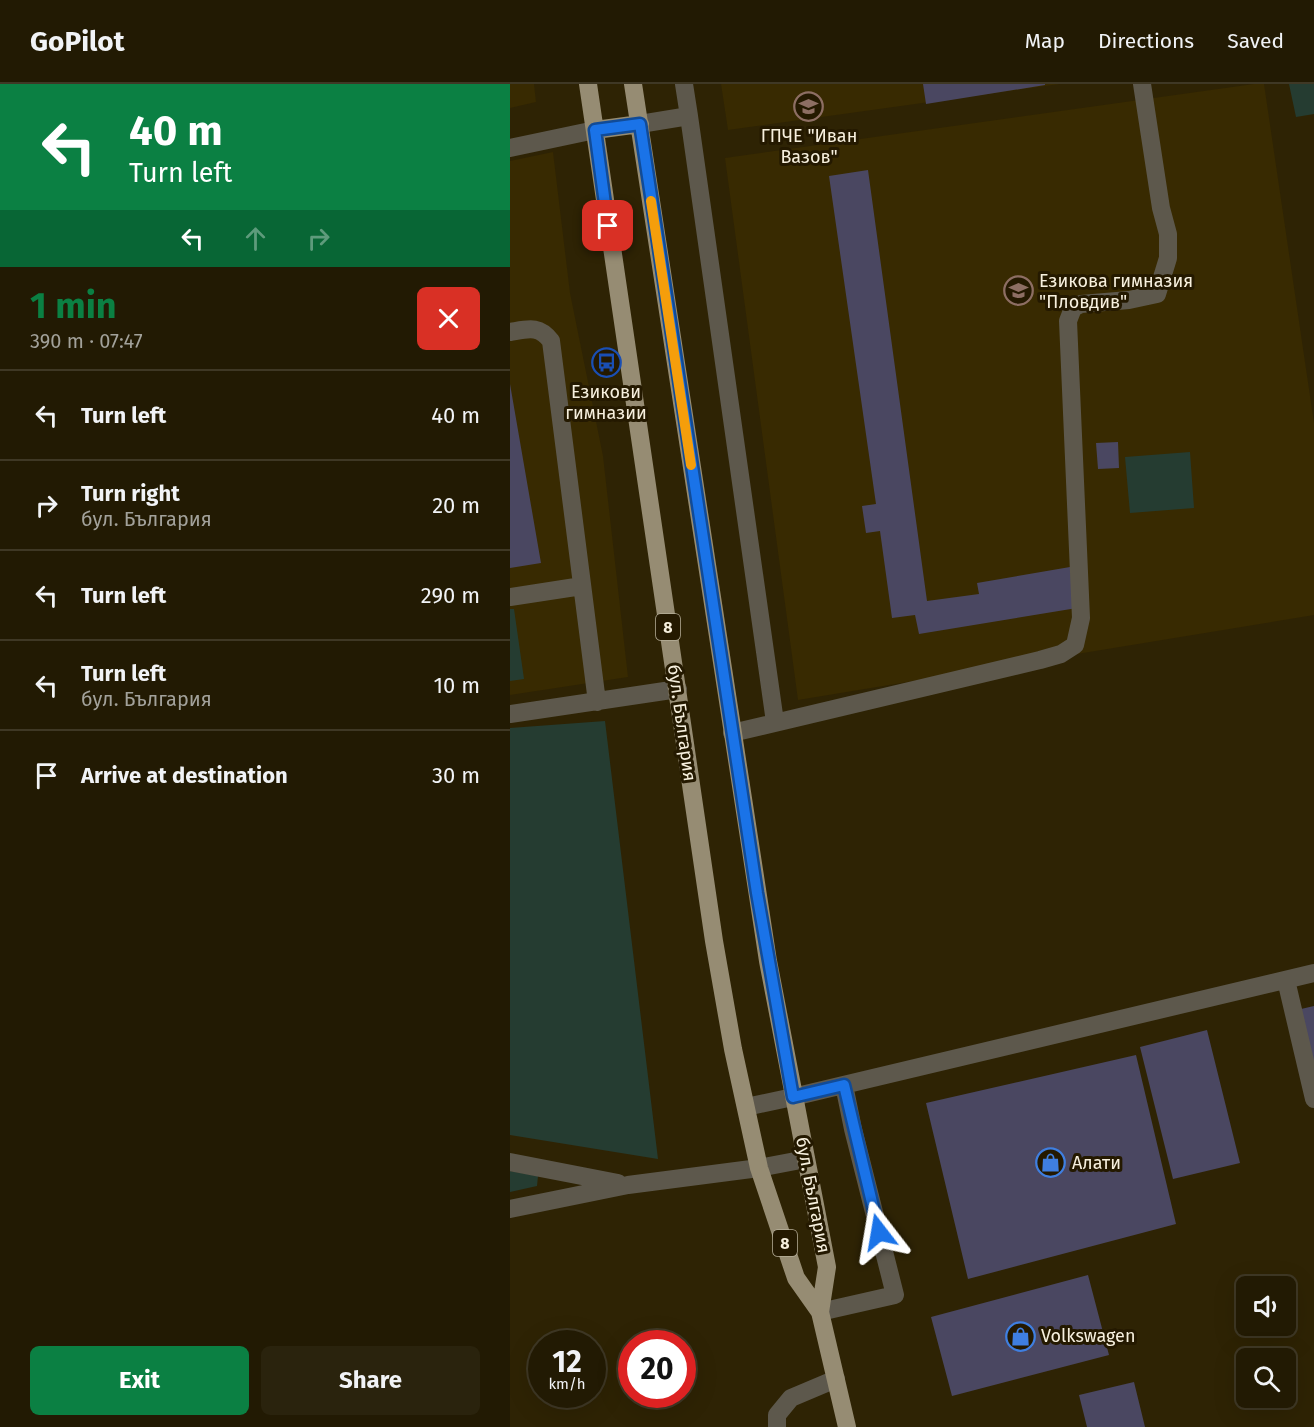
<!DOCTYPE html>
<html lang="en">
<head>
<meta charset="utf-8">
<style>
	body { margin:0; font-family:"Fira Sans",sans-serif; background:#2a230d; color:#f1f3f6; height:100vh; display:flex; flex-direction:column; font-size:22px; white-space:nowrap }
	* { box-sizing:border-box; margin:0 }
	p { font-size:20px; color:#a2a19a }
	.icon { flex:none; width:33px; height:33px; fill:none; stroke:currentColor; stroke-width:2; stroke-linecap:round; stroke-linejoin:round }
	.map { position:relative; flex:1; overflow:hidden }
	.side { display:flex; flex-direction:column; background:#221a03; width:510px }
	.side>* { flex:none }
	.guide { background:#0b8043; color:#fff; overflow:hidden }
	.controls { position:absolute; left:726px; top:1192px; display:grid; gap:12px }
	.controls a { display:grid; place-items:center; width:60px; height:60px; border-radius:9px; background:#221a03; box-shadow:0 6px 24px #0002,0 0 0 2px #3f3825; font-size:30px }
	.speed { position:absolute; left:18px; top:1246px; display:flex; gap:12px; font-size:30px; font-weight:700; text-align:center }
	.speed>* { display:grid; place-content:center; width:78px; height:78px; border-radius:50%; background:#221a03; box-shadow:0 6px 24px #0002,0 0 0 2px #3f3825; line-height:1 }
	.speed small { font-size:15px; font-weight:400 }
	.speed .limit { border:9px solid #d22; background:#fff; color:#111 }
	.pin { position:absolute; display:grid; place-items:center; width:51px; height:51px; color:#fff; margin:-26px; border-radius:12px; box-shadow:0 3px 9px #0006 }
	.me { position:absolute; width:66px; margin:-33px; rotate:346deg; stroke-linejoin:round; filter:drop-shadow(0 0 4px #0008) }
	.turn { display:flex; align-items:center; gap:21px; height:126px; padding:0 30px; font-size:27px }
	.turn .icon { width:78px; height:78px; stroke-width:2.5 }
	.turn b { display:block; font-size:42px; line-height:51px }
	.lanes { display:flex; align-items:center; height:57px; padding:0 30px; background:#0003; justify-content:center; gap:30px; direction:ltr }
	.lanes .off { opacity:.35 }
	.round { display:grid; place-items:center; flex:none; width:63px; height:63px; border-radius:9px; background:#2a230d }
	.head { display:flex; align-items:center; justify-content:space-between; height:102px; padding:0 30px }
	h1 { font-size:36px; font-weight:700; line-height:45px; color:#0b8043 }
	.action { display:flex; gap:12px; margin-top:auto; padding:12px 30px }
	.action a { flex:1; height:69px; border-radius:9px; background:#0b8043; color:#fff; font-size:24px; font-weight:700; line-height:69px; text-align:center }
	.action a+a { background:#2a230d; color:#f1f3f6 }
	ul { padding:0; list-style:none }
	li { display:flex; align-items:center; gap:18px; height:90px; padding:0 30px; border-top:2px solid #3f3825 }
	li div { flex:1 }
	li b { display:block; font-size:22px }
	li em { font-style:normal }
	header { display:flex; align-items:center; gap:36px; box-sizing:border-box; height:84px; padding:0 30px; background:#221a03; border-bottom:2px solid #3f3825 }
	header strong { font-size:28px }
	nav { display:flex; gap:33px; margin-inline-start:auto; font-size:21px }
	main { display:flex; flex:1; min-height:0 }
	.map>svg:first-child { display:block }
</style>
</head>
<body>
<header>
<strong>GoPilot</strong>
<nav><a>Map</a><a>Directions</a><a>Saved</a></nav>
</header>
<main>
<section class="side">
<div class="guide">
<div class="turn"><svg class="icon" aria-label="left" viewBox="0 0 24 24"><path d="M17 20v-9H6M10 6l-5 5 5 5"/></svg><div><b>40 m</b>Turn left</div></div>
<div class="lanes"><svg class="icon" aria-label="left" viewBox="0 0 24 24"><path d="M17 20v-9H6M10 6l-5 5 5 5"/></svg><svg class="icon off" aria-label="ahead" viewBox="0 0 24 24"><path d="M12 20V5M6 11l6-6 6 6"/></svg><svg class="icon off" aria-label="right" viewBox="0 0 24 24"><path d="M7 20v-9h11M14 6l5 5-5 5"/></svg></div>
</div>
<div class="head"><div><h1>1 min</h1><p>390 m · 07:47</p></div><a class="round" style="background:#d93025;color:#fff"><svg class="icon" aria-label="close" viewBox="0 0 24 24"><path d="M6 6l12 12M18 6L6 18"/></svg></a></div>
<ul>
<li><svg class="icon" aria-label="left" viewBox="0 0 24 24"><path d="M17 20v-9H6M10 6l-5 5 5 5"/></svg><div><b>Turn left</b></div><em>40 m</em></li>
<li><svg class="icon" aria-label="right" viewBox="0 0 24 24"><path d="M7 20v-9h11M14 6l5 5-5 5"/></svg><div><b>Turn right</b><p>бул. България</p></div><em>20 m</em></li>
<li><svg class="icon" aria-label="left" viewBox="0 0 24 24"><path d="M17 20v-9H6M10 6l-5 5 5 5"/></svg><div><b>Turn left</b></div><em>290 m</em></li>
<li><svg class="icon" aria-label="left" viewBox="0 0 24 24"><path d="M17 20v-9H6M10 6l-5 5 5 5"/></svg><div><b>Turn left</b><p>бул. България</p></div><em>10 m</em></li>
<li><svg class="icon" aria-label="arrive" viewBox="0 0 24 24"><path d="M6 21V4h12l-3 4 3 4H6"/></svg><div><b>Arrive at destination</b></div><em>30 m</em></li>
</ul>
<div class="action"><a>Exit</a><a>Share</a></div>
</section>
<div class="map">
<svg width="804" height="1343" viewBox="0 0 804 1343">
	<rect width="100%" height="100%" fill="#2e2304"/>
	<path fill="#382a01" d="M0,0h24l2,18 -26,6z
		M211,0h339l-332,46z
		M744,0h10l50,339v192l-516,85 -73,-542z
		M43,68l17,141 33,163 25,221 -118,18v-534z"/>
	<path fill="#253c31" d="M779,0h25v30l-18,3z
		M680,368l4,56 -64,5 -5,-56z
		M0,525h4l10,70 -14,2z
		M95,637l53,438 -148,-24v-407z
		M0,1087l28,5 -1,10 -27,6z"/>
	<path fill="#4a4761" d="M413,0h122v1l-119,19z
		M358,86l59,431 52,-7 -2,-11 93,-16 7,41 -158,26 -4,-19 -23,3 -12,-87 -14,2 -4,-27 14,-2 -47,-328z
		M0,300l31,179 -31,5z
		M608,358l1,26 -21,1 -2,-26z
		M804,922v58l-13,-55z
		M697,946l33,133 -67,16 -33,-132z
		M626,971l40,169 -208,55 -42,-176z
		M578,1191l21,80 -157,41 -21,-79z
		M624,1298l11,45h-58l-8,-32z"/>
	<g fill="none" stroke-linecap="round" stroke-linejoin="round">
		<path stroke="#5d584c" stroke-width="18" d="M179,32l86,606
			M130,40l49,-8 -5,-32
			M0,64l85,-18
			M0,248c18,-3 29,-7 41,9l46,361
			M0,513l72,-11
			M0,630l168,-25
			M222,649l308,-73 21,-6 14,-9 6,-27 -13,-297 5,-13 8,-4 48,-4 28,-6 11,-36v-24l-7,-26 -19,-124
			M776,896l28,119
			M236,1023l47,-10 521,-124
			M0,1078l108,21
			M0,1125l118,-24 131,-17 47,-9
			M310,1228l75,-17 -42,-166 -9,-44
			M267,1343v-12l14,-17 45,-19"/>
		<path stroke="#968c73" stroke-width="18" d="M78,0l126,857 19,108 26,119 37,110 24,34 27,115
			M123,0l135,877 59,306 -7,45
			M85,46l45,-6"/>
	</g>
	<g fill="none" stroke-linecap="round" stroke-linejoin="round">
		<defs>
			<path id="route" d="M98,142l-13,-96 45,-6 117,769 36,204 51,-12 35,147"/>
		</defs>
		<use href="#route" stroke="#114b97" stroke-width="15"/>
		<use href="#route" stroke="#1a73e8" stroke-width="10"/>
		<path stroke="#f59e0b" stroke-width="10" d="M141,117l40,264"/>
	</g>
	<defs>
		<symbol id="school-ring" viewBox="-11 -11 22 22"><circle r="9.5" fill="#241900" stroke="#8d6e63" stroke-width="1.5"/><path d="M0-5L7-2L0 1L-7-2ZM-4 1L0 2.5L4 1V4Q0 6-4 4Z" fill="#8d6e63"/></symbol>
		<symbol id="bus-ring" viewBox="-11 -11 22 22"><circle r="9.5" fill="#241900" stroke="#1a4fb4" stroke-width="1.5"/><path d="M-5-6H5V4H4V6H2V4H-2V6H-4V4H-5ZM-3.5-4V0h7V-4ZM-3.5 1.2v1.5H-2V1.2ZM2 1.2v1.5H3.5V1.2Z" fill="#1a4fb4"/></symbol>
		<symbol id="shop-ring" viewBox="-11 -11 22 22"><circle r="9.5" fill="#241900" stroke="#3f7fe0" stroke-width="1.5"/><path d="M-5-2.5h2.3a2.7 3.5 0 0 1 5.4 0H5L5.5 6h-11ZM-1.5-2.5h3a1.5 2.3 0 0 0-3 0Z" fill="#3f7fe0"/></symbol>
	</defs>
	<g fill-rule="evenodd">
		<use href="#school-ring" x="282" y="6" width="33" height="33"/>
		<use href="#school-ring" x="492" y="190" width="33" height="33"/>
		<use href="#bus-ring" x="80" y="262" width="33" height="33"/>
		<use href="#shop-ring" x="524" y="1062" width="33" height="33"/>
		<use href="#shop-ring" x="494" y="1236" width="33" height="33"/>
	</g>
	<g text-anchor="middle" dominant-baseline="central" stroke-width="6" stroke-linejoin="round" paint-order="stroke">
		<g fill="#241900" stroke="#b8b09b" stroke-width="1.5">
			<rect x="146" y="530" width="24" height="26" rx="4.5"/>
			<rect x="263" y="1146" width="24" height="26" rx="4.5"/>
		</g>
		<g font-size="16" font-weight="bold" fill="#f7f0de">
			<text x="158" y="543">8</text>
			<text x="275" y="1159">8</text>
		</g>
		<g font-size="18" fill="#f7f0de" stroke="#241900" text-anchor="start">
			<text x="299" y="52" text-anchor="middle">ГПЧЕ "Иван<tspan x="299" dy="21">Вазов"</tspan></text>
			<text x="529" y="197">Езикова гимназия<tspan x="529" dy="21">"Пловдив"</tspan></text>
			<text x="96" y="308" text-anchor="middle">Езикови<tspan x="96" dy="21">гимназии</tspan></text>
			<text x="562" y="1079">Алати</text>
			<text x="531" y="1252">Volkswagen</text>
		</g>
		<g font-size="18" fill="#f7f0de" stroke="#241900">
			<text transform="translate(172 639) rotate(82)">бул. България</text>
			<text transform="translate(303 1111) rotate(79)">бул. България</text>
		</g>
	</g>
</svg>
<div class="controls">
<a><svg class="icon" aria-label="sound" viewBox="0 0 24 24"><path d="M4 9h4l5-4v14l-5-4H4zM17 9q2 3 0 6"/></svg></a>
<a><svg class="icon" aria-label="search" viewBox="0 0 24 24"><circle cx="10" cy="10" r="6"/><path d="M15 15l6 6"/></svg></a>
</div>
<div class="speed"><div>12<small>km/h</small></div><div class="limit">20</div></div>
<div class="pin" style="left:98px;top:142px;background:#d93025"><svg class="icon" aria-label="arrive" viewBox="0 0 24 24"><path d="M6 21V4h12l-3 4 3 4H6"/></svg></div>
<svg class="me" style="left:369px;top:1148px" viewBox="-20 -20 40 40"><path d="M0-17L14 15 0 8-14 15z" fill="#1a73e8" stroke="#fff" stroke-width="4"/></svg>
</div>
</main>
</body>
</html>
